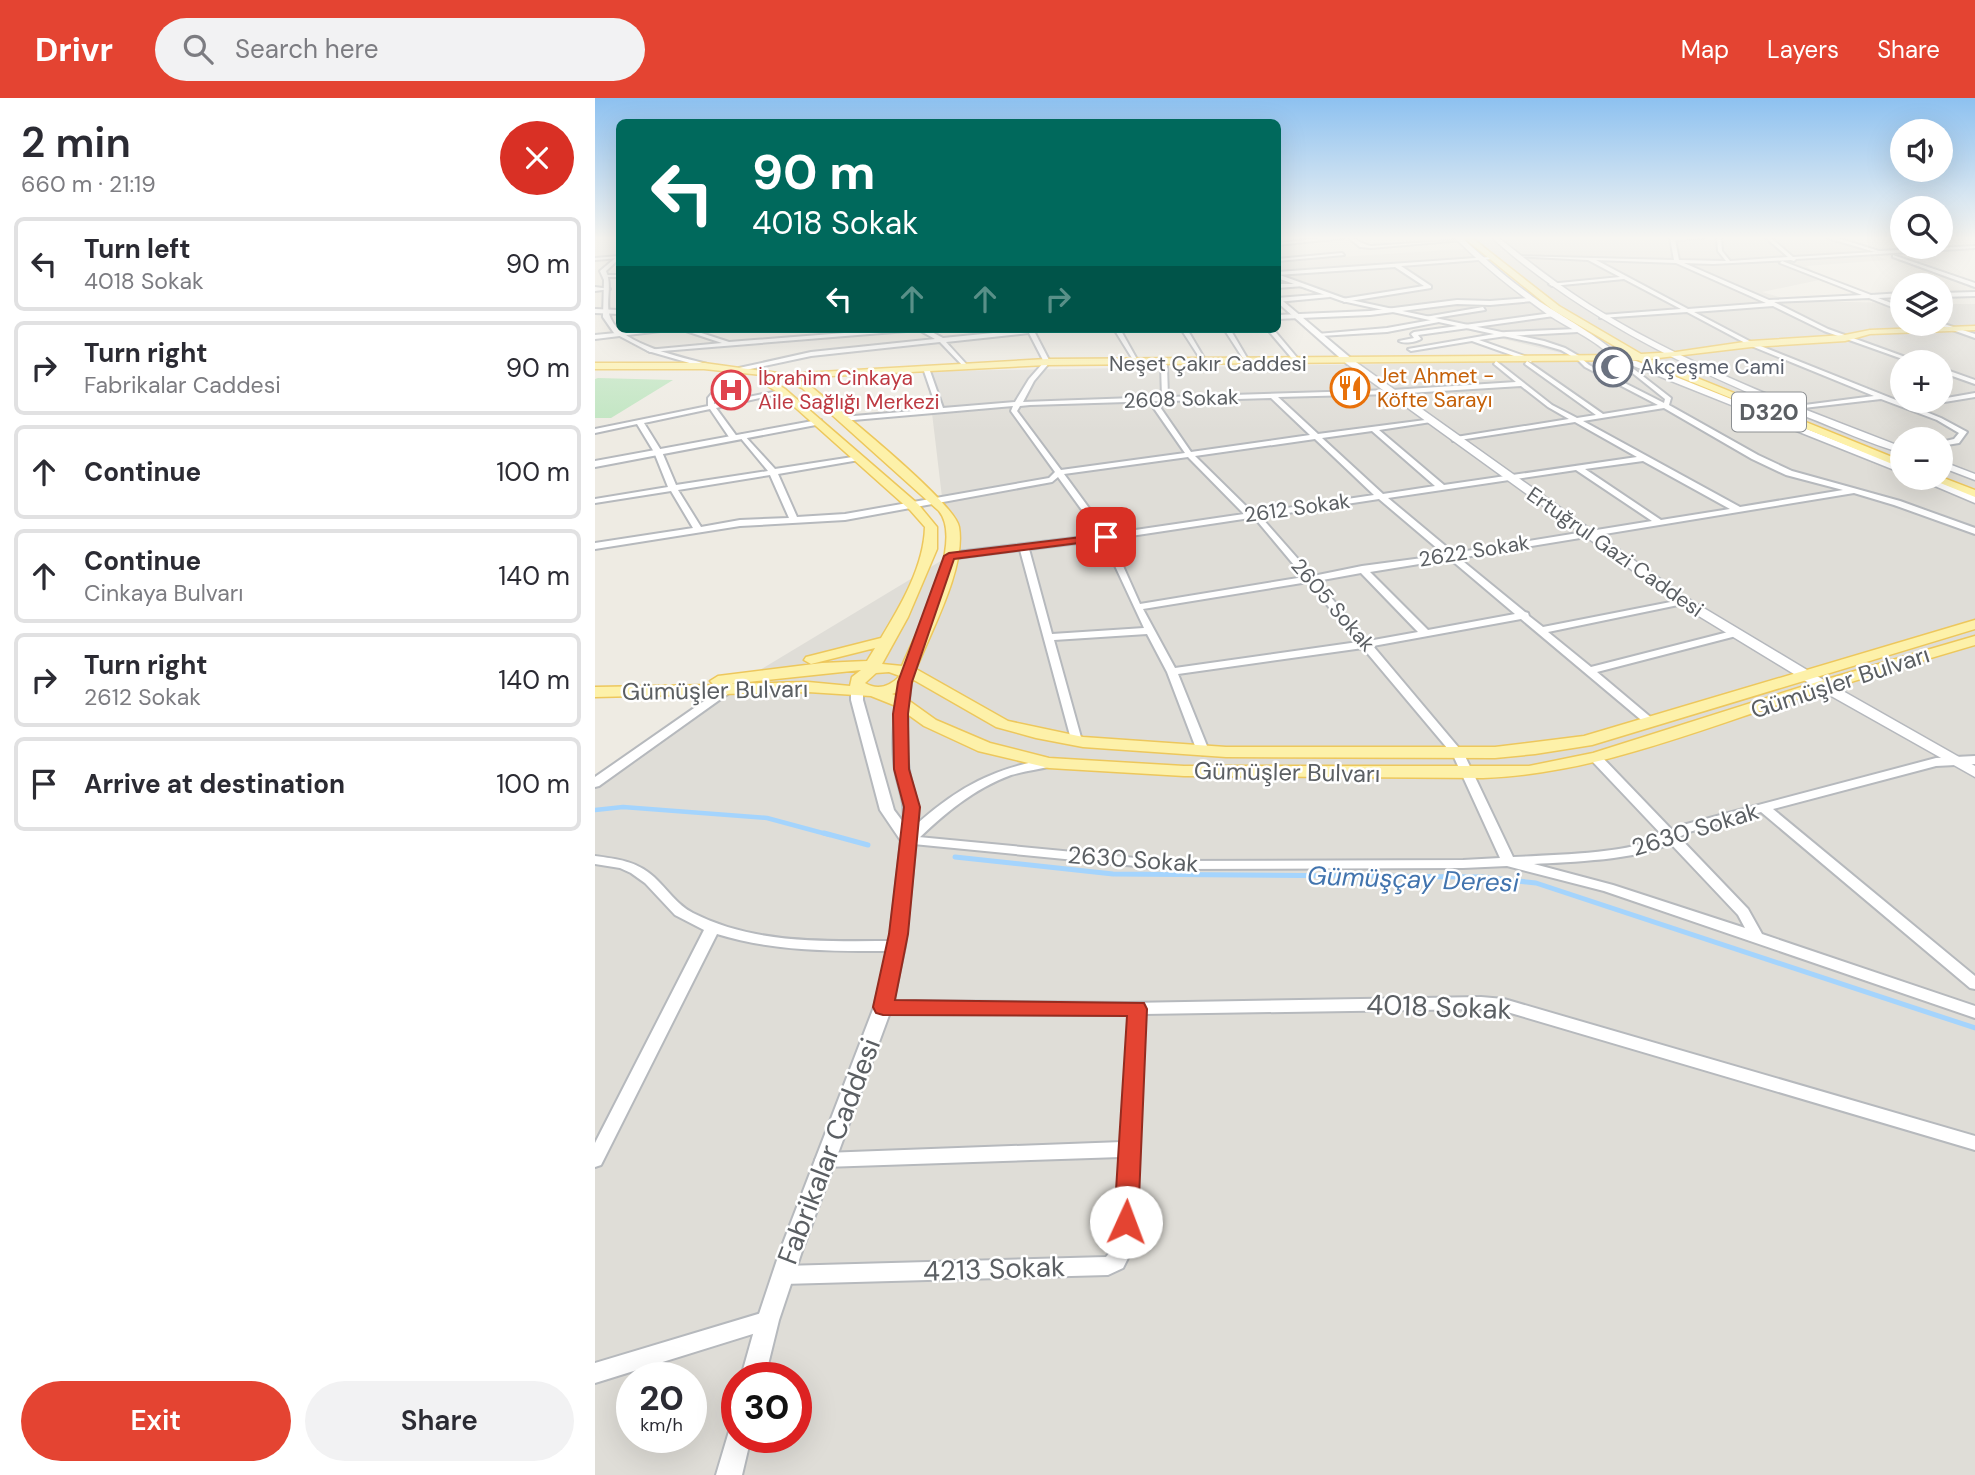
<!DOCTYPE html>
<html lang="en">
<head>
<meta charset="utf-8">
<style>
	body { margin:0; font-family:"DM Sans",sans-serif; background:#f2f2f3; color:#2b2b33; height:100vh; display:flex; flex-direction:column; font-size:26px; white-space:nowrap }
	* { box-sizing:border-box; margin:0 }
	p { font-size:23px; color:#7c7c81 }
	.icon { flex:none; width:38px; height:38px; fill:none; stroke:currentColor; stroke-width:2; stroke-linecap:round; stroke-linejoin:round }
	.map { position:relative; flex:1; overflow:hidden }
	.side { display:flex; flex-direction:column; background:#fff; width:595px }
	.side>* { flex:none }
	.banner { position:absolute; left:21px; top:21px; width:665px; height:214px; border-radius:10px; box-shadow:0 7px 28px #0002; background:#00695c; color:#fff; overflow:hidden }
	.buttons { position:absolute; left:1295px; top:21px; display:grid; gap:14px }
	.buttons a { display:grid; place-items:center; width:63px; height:63px; border-radius:50%; background:#fff; box-shadow:0 7px 28px #0002; font-size:35px }
	.speed { position:absolute; left:21px; top:1264px; display:flex; gap:14px; font-size:35px; font-weight:700; text-align:center }
	.speed>* { display:grid; place-content:center; width:91px; height:91px; border-radius:50%; background:#fff; box-shadow:0 7px 28px #0002; line-height:1 }
	.speed small { font-size:18px; font-weight:400 }
	.speed .limit { border:10px solid #d22; background:#fff; color:#111 }
	.pin { position:absolute; display:grid; place-items:center; width:60px; height:60px; color:#fff; margin:-30px; border-radius:14px; box-shadow:0 4px 10px #0006 }
	.me { position:absolute; width:77px; margin:-38px; rotate:2deg; stroke-linejoin:round; filter:drop-shadow(0 0 5px #0008) }
	.turn { display:flex; align-items:center; gap:24px; height:147px; padding:0 21px; font-size:32px }
	.turn .icon { width:91px; height:91px; stroke-width:2.5 }
	.turn b { display:block; font-size:49px; line-height:60px }
	.lanes { display:flex; align-items:center; height:66px; padding:0 21px; background:#0003; justify-content:center; gap:35px; direction:ltr }
	.lanes .off { opacity:.35 }
	.round { display:grid; place-items:center; flex:none; width:74px; height:74px; border-radius:37px; background:#f2f2f3 }
	.summary { display:flex; align-items:center; justify-content:space-between; height:119px; padding:0 21px }
	h1 { font-size:42px; font-weight:600; line-height:52px }
	.action { display:flex; gap:14px; margin-top:auto; padding:14px 21px }
	.action a { flex:1; height:80px; border-radius:42px; background:#e44432; color:#fff; font-size:28px; font-weight:600; line-height:80px; text-align:center }
	.action a+a { background:#f2f2f3; color:#2b2b33 }
	ul { padding:0; list-style:none }
	li { display:flex; align-items:center; gap:21px; height:94px; margin:0 14px 10px; padding:0 7px; border:4px solid #e1e1e2; border-radius:10px }
	li div { flex:1 }
	li b { display:block; font-size:26px }
	li em { font-style:normal }
	header { display:flex; align-items:center; gap:42px; box-sizing:border-box; height:98px; padding:0 35px; background:#e44432; color:#fff }
	header strong { font-size:33px }
	nav { display:flex; gap:38px; margin-inline-start:auto; font-size:24px }
	.search { width:490px; height:63px; background:#f2f2f3; display:flex; align-items:center; gap:18px; box-sizing:border-box; padding:0 24px; border-radius:38px; color:#7c7c81; font-size:26px }
	main { display:flex; flex:1; min-height:0 }
	.map>svg:first-child { display:block }
</style>
</head>
<body>
<header>
<strong>Drivr</strong>
<div class="search"><svg class="icon" aria-label="search" viewBox="0 0 24 24"><circle cx="10" cy="10" r="6"/><path d="M15 15l6 6"/></svg>Search here</div>
<nav><a>Map</a><a>Layers</a><a>Share</a></nav>
</header>
<main>
<section class="side">
<div class="summary"><div><h1>2 min</h1><p>660 m · 21:19</p></div><a class="round" style="background:#d93025;color:#fff"><svg class="icon" aria-label="close" viewBox="0 0 24 24"><path d="M6 6l12 12M18 6L6 18"/></svg></a></div>
<ul>
<li><svg class="icon" aria-label="left" viewBox="0 0 24 24"><path d="M17 20v-9H6M10 6l-5 5 5 5"/></svg><div><b>Turn left</b><p>4018 Sokak</p></div><em>90 m</em></li>
<li><svg class="icon" aria-label="right" viewBox="0 0 24 24"><path d="M7 20v-9h11M14 6l5 5-5 5"/></svg><div><b>Turn right</b><p>Fabrikalar Caddesi</p></div><em>90 m</em></li>
<li><svg class="icon" aria-label="ahead" viewBox="0 0 24 24"><path d="M12 20V5M6 11l6-6 6 6"/></svg><div><b>Continue</b></div><em>100 m</em></li>
<li><svg class="icon" aria-label="ahead" viewBox="0 0 24 24"><path d="M12 20V5M6 11l6-6 6 6"/></svg><div><b>Continue</b><p>Cinkaya Bulvarı</p></div><em>140 m</em></li>
<li><svg class="icon" aria-label="right" viewBox="0 0 24 24"><path d="M7 20v-9h11M14 6l5 5-5 5"/></svg><div><b>Turn right</b><p>2612 Sokak</p></div><em>140 m</em></li>
<li><svg class="icon" aria-label="arrive" viewBox="0 0 24 24"><path d="M6 21V4h12l-3 4 3 4H6"/></svg><div><b>Arrive at destination</b></div><em>100 m</em></li>
</ul>
<div class="action"><a>Exit</a><a>Share</a></div>
</section>
<div class="map">
<svg width="1380" height="1377" viewBox="0 0 1380 1377">
	<rect width="100%" height="100%" fill="#eeebe3"/>
	<path fill="#dfddd7" fill-rule="evenodd" d="M872,140h364l56,22 -81,6 18,13 -62,13 31,9 109,2v21h39v-20h34v1171h-1380v-696l130,-88 224,-135 -22,-185 667,-10 -266,-65 -50,-20v-15l200,-13zM1307,264h39v39h-39zM1307,341h39v39h-39zM37,1279h59v60h-59zM142,1279h59v60h-59z"/>
	<path fill="#c0e5c1" d="M3,280l75,2 -62,38h-16v-39z"/>
	<g fill="none" stroke-linecap="round" stroke-linejoin="round">
		<path stroke="#a4d4fd" stroke-width="4.5" d="M0,712l28,-3 144,11 63,17"/>
		<path stroke="#a4d4fd" stroke-width="5" d="M229,735l44,12
			M360,759l158,17 369,3 54,6 439,145"/>
		<defs>
			<path id="minor" d="M727,140h21l-66,7v-2z
				M754,140c8,0 13,7 22,8l91,-6 -91,8 -11,-1z
				M1075,140h33l-28,2 4,20 47,1 -8,-10 -1,-13h4l1,13 8,10 58,-4 -22,-19h5l22,19 82,-5 -47,-14h9l42,13 96,-5v2l-179,11 -2,2 -3,-1 -78,4 -29,-1 85,37 93,-5 -82,-32 2,-2 89,34 31,-2v4l-24,1 24,9v4l-33,-13 -95,4 54,27 91,33h-8l-87,-31 -51,-25 -79,6 59,31 153,61 35,-3v-2l34,-6v4l-61,10 27,11 26,14 -8,11 -18,3v-4l13,-3 5,-6 -22,-13 -56,-21 -86,10 -1,-1 3,-2 77,-10 -125,-51 -62,-33 -87,6 2,-3 79,-6 -57,-30 -72,7 -3,-2 71,-7 -32,-17 -74,-4 160,4zM1001,162l80,3 90,40 -78,6z
				M747,155l2,2 -67,6v-2z
				M1298,157l82,28v4l-82,-30z
				M24,158v2l-24,2v-2z
				M895,159l2,2 -91,7 30,20v2l-87,14 -2,-3 82,-13 -29,-19 -118,8v-3z
				M10,177h14v2h-16z
				M682,186h24l3,2 -27,2z
				M0,189l15,2 -15,2z
				M1380,194v4l-34,1v-4z
				M733,196l2,3 -53,5v-4z
				M936,200l2,3 -43,4 -33,-1 -87,11 -93,4v-4l93,-4 87,-11 33,1z
				M888,209l2,3 -57,9 -3,-2z
				M0,211l24,1v4l-24,-1z
				M957,215l2,3 -136,19 3,4c-5,3 -17,5 -22,2l15,-3 -3,-4 3,-2z
				M842,221l2,3 -52,10 -67,4 -3,-2 70,-6z
				M1346,225l34,11v4l-39,-14z
				M62,231h20l-82,10v-4z
				M85,231h9l40,13 166,-13h31l17,9 90,-9 17,33 -16,19 -11,21 139,-5 -1,-32 3,-2 3,2 1,32 224,-7 124,-8 -22,-18 2,-3 56,44 25,13 19,-3 -71,-51 2,-3 76,53 55,-9 -73,-38 -8,-8 3,-2 9,8 75,38 1,-4 -50,-40 2,-3 54,42 -2,7 89,50 34,16 108,30 75,27v6l-81,-29 -40,-12 -395,65 66,54 3,1 1,3 14,11 143,-28v4l-3,1 -135,28 43,35 145,-37 4,1v4l-143,37 57,48 2,2 -2,2h-8l-125,-105 -148,27 91,108 49,103c38,-2 119,-3 150,-21l-71,-75 -2,-3 2,-3h8l72,75 7,-4 257,-68 39,-2v8l-39,2 -163,43 202,167v13l-5,-1 -209,-176 -72,20 -10,5 69,72 14,25 213,72v12l-371,-127 -97,-25 -44,2 -296,1 -264,-26 -2,-3 2,-3 5,-1 259,25 296,-1 37,-2 -47,-103 -90,-107 -185,26 31,77 -6,4 -6,-4 -30,-79 -20,-38 -93,6 28,101 -6,3 -4,-1 -52,-193 -71,9 -4,-3 4,-3 151,-18 -42,-58 -6,5 -207,38 -105,6 -145,23v-6l98,-15 -22,-37 -76,12v-4l73,-12 -14,-35 -17,-28 -42,9v-4l113,-23v-8l20,-24 3,2 -17,22v6l69,-14 3,2 -70,16 22,30 -4,2h-3l-21,-31 -66,14 18,29 14,33 92,-14 -29,-35 4,-2 32,35 84,-13 4,2 -4,2 -81,14 19,43 48,-3 204,-36 6,-6 -44,-61 2,-5 -171,15 -4,-2 4,-2 95,-8 -13,-38 3,-2 3,2 13,37 72,-6 14,-23 15,-17 -15,-29 -83,9 21,23 -2,3 -25,-26 -129,14 -70,15 -2,-3 72,-16 124,-13 -16,-9 -269,22 -3,-2 75,-7zM926,288l27,21 21,12 -113,18 -4,2 1,2 122,-19 62,35 -193,28 -65,-55 52,-8 2,-1v-2l-115,15 -40,-37 114,-3zM676,300l39,37 -119,17 -31,-45 8,-6zM564,303l-6,6 32,46 -124,17 -44,-59 3,-5 10,-1zM1069,310l88,51 34,16 57,15 -103,17 -157,-86zM777,333l63,55 -52,8 -61,-56zM720,341l59,56 -121,18 -58,-57zM593,359l56,57 -136,20 -44,-60zM1048,363l87,48 -69,11 -76,-51zM981,372l76,51 -198,32 -66,-55zM175,377l19,43 -49,2 -39,7 -23,-37zM784,401l66,56 -83,11 -49,10 -52,-59zM655,420l8,4 46,55 -164,27 -29,-65zM508,442l41,88 -92,6 -23,-85zM855,461l65,55 -87,16 -58,-58zM766,475l57,59 -50,9 -51,-60zM713,484l50,60 -183,26 -32,-59zM1075,745l68,72 7,13 -132,-43 -79,-21c34,-2 107,-4 136,-21z
				M519,231h6l19,34h-4z
				M586,231h6l20,34h-4z
				M629,231h6l20,34h-4z
				M672,231h6l26,31v2h-4z
				M981,231l2,3 -72,4 -27,4 54,19 -2,3 -59,-21 -61,10 -3,-2 98,-17z
				M1346,270l34,12v4l-34,-12z
				M133,579l5,3 -4,13 -130,93 -4,1v-10l125,-87 3,-10z
				M0,758c22,3 42,5 59,21 13,12 23,28 39,36 62,32 136,28 204,28l5,1 2,4 -2,4 -5,1c-61,0 -122,1 -180,-17l-116,231 -6,2v-24l109,-213 -29,-15 -30,-32 -14,-10 -11,-5 -25,-4z
				M886,899l23,2 471,137v14l-471,-139 -23,-2 -337,5 -10,232 -11,22 -15,7 -325,9 -7,-3 -3,-6 3,-6 7,-3 323,-9 10,-12 5,-88 -297,10 -6,-2 -3,-5 3,-5 6,-2 298,-11 7,-127 -246,-2 -5,-2 -3,-4 3,-4 5,-2 244,2z
				M173,1213l7,2 3,7 -3,7 -180,56v-20z"/>
			<path id="tertiary" d="M24,157v4l-13,12c7,15 -2,34 5,48 12,26 70,38 96,45v4l-59,-17 -34,-18 -11,-16 1,-37 -4,-9z
				M682,176l69,25 198,42 21,7 19,11 -6,1 -17,-10 -21,-6 -198,-43 -65,-23z
				M682,198l76,64v4h-6l-70,-62z
				M223,322h3v4l-226,43v-6z
				M310,580l6,4c-3,28 -7,59 -2,88 3,21 11,30 9,53 41,-36 76,-55 131,-64l7,4 -2,3c-15,3 -29,5 -43,9 -38,14 -67,39 -95,66l-11,105 -13,61 -90,244 -23,69 -14,57h-24l16,-57 23,-69 94,-244 15,-61 12,-105 -21,-31 -29,-110v-15l6,-4 6,4v15l31,110 9,12c3,-21 -5,-33 -8,-53 -4,-28 0,-59 4,-87z
				M142,1328v11h14l-9,38h-26l14,-47z"/>
			<path id="secondary" d="M860,140h7c23,21 46,41 71,59 19,14 79,46 87,62l16,2 266,106v6l-271,-108 -15,-2c-14,-21 -47,-34 -69,-49 -32,-23 -64,-48 -92,-76z
				M897,140h7c30,24 59,47 91,67 97,61 205,101 312,142v6c-32,-9 -64,-24 -95,-36 -112,-45 -224,-98 -315,-179z
				M752,262h6l334,238 140,84 148,84v11l-158,-89 -138,-84 -332,-240z
				M1346,363l34,13v6l-34,-13z
				M1321,380h13l46,18v7z"/>
			<path id="primary" d="M869,140h8l87,68 82,48 35,-2 75,-11 94,-6 25,-5 105,-4v4l-105,4 -25,7 -94,6 -101,12 252,102v7l-264,-108 -591,5 -255,13 16,6c26,22 147,118 151,143 7,41 -28,104 -43,142l92,52 75,16 143,10h269l89,-11 391,-116v9l-383,116 -57,9 -40,4 -269,-1 -143,-10 -47,-9 -40,-11 -82,-47 -11,10 -11,4 16,6 28,20 54,23 59,15 135,8h345l64,-13 224,-71 158,-46v9c-68,20 -136,40 -204,62 -95,32 -187,67 -288,71l-299,-2 -135,-8 -71,-17 -54,-25 -28,-20 -25,-10 -63,-4 -213,5v-10l119,-2 -4,-4 8,-5 104,-13 45,-2 8,-13 -64,16 -7,-4 2,-3 75,-19c20,-33 43,-72 44,-111l-15,-17 -131,-117 -13,-8v-4h6l13,8 133,115 19,23v22l-29,68 -26,47 20,2c14,-34 63,-123 37,-155l-137,-123 -14,-6 1,-4 -85,-9h-109v-6h109l81,11 262,-15 583,-4 -77,-45zM266,572l-9,7 -2,9 -42,-4 -79,2zM294,574l11,4c-10,10 -22,15 -35,7l11,-10z
				M1346,379l34,13v7l-47,-19z"/>
		</defs>
		<use href="#minor" stroke="#b6b9bd" stroke-width="4"/>
		<use href="#tertiary" stroke="#b6b9bd" stroke-width="4"/>
		<use href="#secondary" stroke="#b5b8bd" stroke-width="3"/>
		<use href="#primary" stroke="#edc75c" stroke-width="3"/>
		<use href="#minor" fill="#fff" fill-rule="evenodd"/>
		<use href="#tertiary" fill="#fff" fill-rule="evenodd"/>
		<use href="#secondary" fill="#fff" fill-rule="evenodd"/>
		<use href="#primary" fill="#fdf1a9" fill-rule="evenodd"/>
	</g>
	<linearGradient id="sky" x2="0" y2="1"><stop stop-color="#8dc1f0"/><stop offset="0.42" stop-color="#f7f6f2"/><stop offset="1" stop-color="#f7f6f2" stop-opacity="0"/></linearGradient>
	<rect width="1380" height="333" fill="url(#sky)"/>
	<path fill="#e44432" stroke="#942c20" stroke-width="2" d="M511,436l4,1v4l-156,20 -42,123 -4,32 1,55 11,38 -12,127 -13,66 249,3 3,6 -9,213 -3,7 -9,3 -8,-3 -4,-7 13,-206 -244,-1 -7,-2 -3,-6 16,-73 15,-127 -10,-38 -1,-55 5,-32 46,-126 5,-3z"/>
	<defs>
		<symbol id="mosque-ring" viewBox="-11 -11 22 22"><circle r="9.5" fill="#fff" stroke="#6b7280" stroke-width="1.5"/><path d="M3.5-4.9A6 6 0 1 0 3.5 4.9A5 5 0 1 1 3.5-4.9Z" fill="#6b7280"/></symbol>
		<symbol id="restaurant-ring" viewBox="-11 -11 22 22"><circle r="9.5" fill="#fff" stroke="#e8710a" stroke-width="1.5"/><path d="M-5-6h1v4h1v-4h1v4h1v-4h1v5L-1.5 .5V6h-2V.5L-5-1ZM5-6V6H3V1.5H1.5Q1.5-4 5-6Z" fill="#e8710a"/></symbol>
		<symbol id="hospital-ring" viewBox="-11 -11 22 22"><circle r="9.5" fill="#fff" stroke="#e0444e" stroke-width="1.5"/><path d="M-5-5h3v3.5h4V-5h3V5h-3V1.5h-4V5h-3Z" fill="#e0444e"/></symbol>
	</defs>
	<g fill-rule="evenodd">
		<use href="#mosque-ring" x="996" y="247" width="44" height="44"/>
		<use href="#restaurant-ring" x="733" y="268" width="44" height="44"/>
		<use href="#hospital-ring" x="114" y="270" width="44" height="44"/>
	</g>
	<g text-anchor="middle" dominant-baseline="central" stroke-width="5" stroke-linejoin="round" paint-order="stroke">
		<g font-size="21" fill="#5b5f63" stroke="#fff">
			<text x="613" y="266">Neşet Çakır Caddesi</text>
			<text transform="translate(586 301) rotate(-2)">2608 Sokak</text>
			<text transform="translate(702 410) rotate(-8)">2612 Sokak</text>
			<text transform="translate(879 453) rotate(-9)">2622 Sokak</text>
			<text transform="translate(1020 454) rotate(35)">Ertuğrul Gazi Caddesi</text>
			<text transform="translate(738 507) rotate(49)">2605 Sokak</text>
		</g>
		<g font-size="21" fill="#5b616d" stroke="#fff" text-anchor="start">
			<text x="1045" y="269">Akçeşme Cami</text>
		</g>
		<g font-size="21" fill="#c56008" stroke="#fff" text-anchor="start">
			<text x="782" y="278">Jet Ahmet -<tspan x="782" dy="24">Köfte Sarayı</tspan></text>
		</g>
		<g font-size="21" fill="#be3a42" stroke="#fff" text-anchor="start">
			<text x="163" y="280">İbrahim Cinkaya<tspan x="163" dy="24">Aile Sağlığı Merkezi</tspan></text>
		</g>
		<rect fill="#fff" stroke="#8c8f92" stroke-width="2" x="1137" y="294.5" width="74" height="39" rx="5"/>
		<g font-size="23" font-weight="bold" fill="#5b5f63">
			<text x="1174" y="314">D320</text>
		</g>
		<g font-size="24" fill="#5b5f63" stroke="#fff">
			<text transform="translate(1245 584) rotate(-18)">Gümüşler Bulvarı</text>
			<text transform="translate(120 592) rotate(-1)">Gümüşler Bulvarı</text>
			<text transform="translate(692 674) rotate(1)">Gümüşler Bulvarı</text>
			<text transform="translate(1100 731) rotate(-17)">2630 Sokak</text>
			<text transform="translate(538 761) rotate(4)">2630 Sokak</text>
		</g>
		<g font-size="26" font-style="italic" fill="#4274ae" stroke="#fff">
			<text transform="translate(818 781) rotate(2)">Gümüşçay Deresi</text>
		</g>
		<g font-size="28" fill="#5b5f63" stroke="#fff">
			<text transform="translate(844 909) rotate(2)">4018 Sokak</text>
			<text transform="translate(234 1053) rotate(-69)">Fabrikalar Caddesi</text>
			<text transform="translate(399 1171) rotate(-2)">4213 Sokak</text>
		</g>
	</g>
</svg>
<div class="buttons">
<a><svg class="icon" aria-label="sound" viewBox="0 0 24 24"><path d="M4 9h4l5-4v14l-5-4H4zM17 9q2 3 0 6"/></svg></a>
<a><svg class="icon" aria-label="search" viewBox="0 0 24 24"><circle cx="10" cy="10" r="6"/><path d="M15 15l6 6"/></svg></a>
<a><svg class="icon" aria-label="layers" viewBox="0 0 24 24"><path d="M12 4l9 5-9 5-9-5zM3 14l9 5 9-5"/></svg></a>
<a>+</a>
<a>−</a>
</div>
<div class="speed"><div>20<small>km/h</small></div><div class="limit">30</div></div>
<div class="pin" style="left:511px;top:439px;background:#d93025"><svg class="icon" aria-label="arrive" viewBox="0 0 24 24"><path d="M6 21V4h12l-3 4 3 4H6"/></svg></div>
<svg class="me" style="left:531px;top:1124px" viewBox="-20 -20 40 40"><circle r="19" fill="#fff"/><path d="M0-13L10 11 0 6-10 11z" fill="#e44432"/></svg>
<div class="banner">
<div class="turn"><svg class="icon" aria-label="left" viewBox="0 0 24 24"><path d="M17 20v-9H6M10 6l-5 5 5 5"/></svg><div><b>90 m</b>4018 Sokak</div></div>
<div class="lanes"><svg class="icon" aria-label="left" viewBox="0 0 24 24"><path d="M17 20v-9H6M10 6l-5 5 5 5"/></svg><svg class="icon off" aria-label="ahead" viewBox="0 0 24 24"><path d="M12 20V5M6 11l6-6 6 6"/></svg><svg class="icon off" aria-label="ahead" viewBox="0 0 24 24"><path d="M12 20V5M6 11l6-6 6 6"/></svg><svg class="icon off" aria-label="right" viewBox="0 0 24 24"><path d="M7 20v-9h11M14 6l5 5-5 5"/></svg></div>
</div>
</div>
</main>
</body>
</html>
